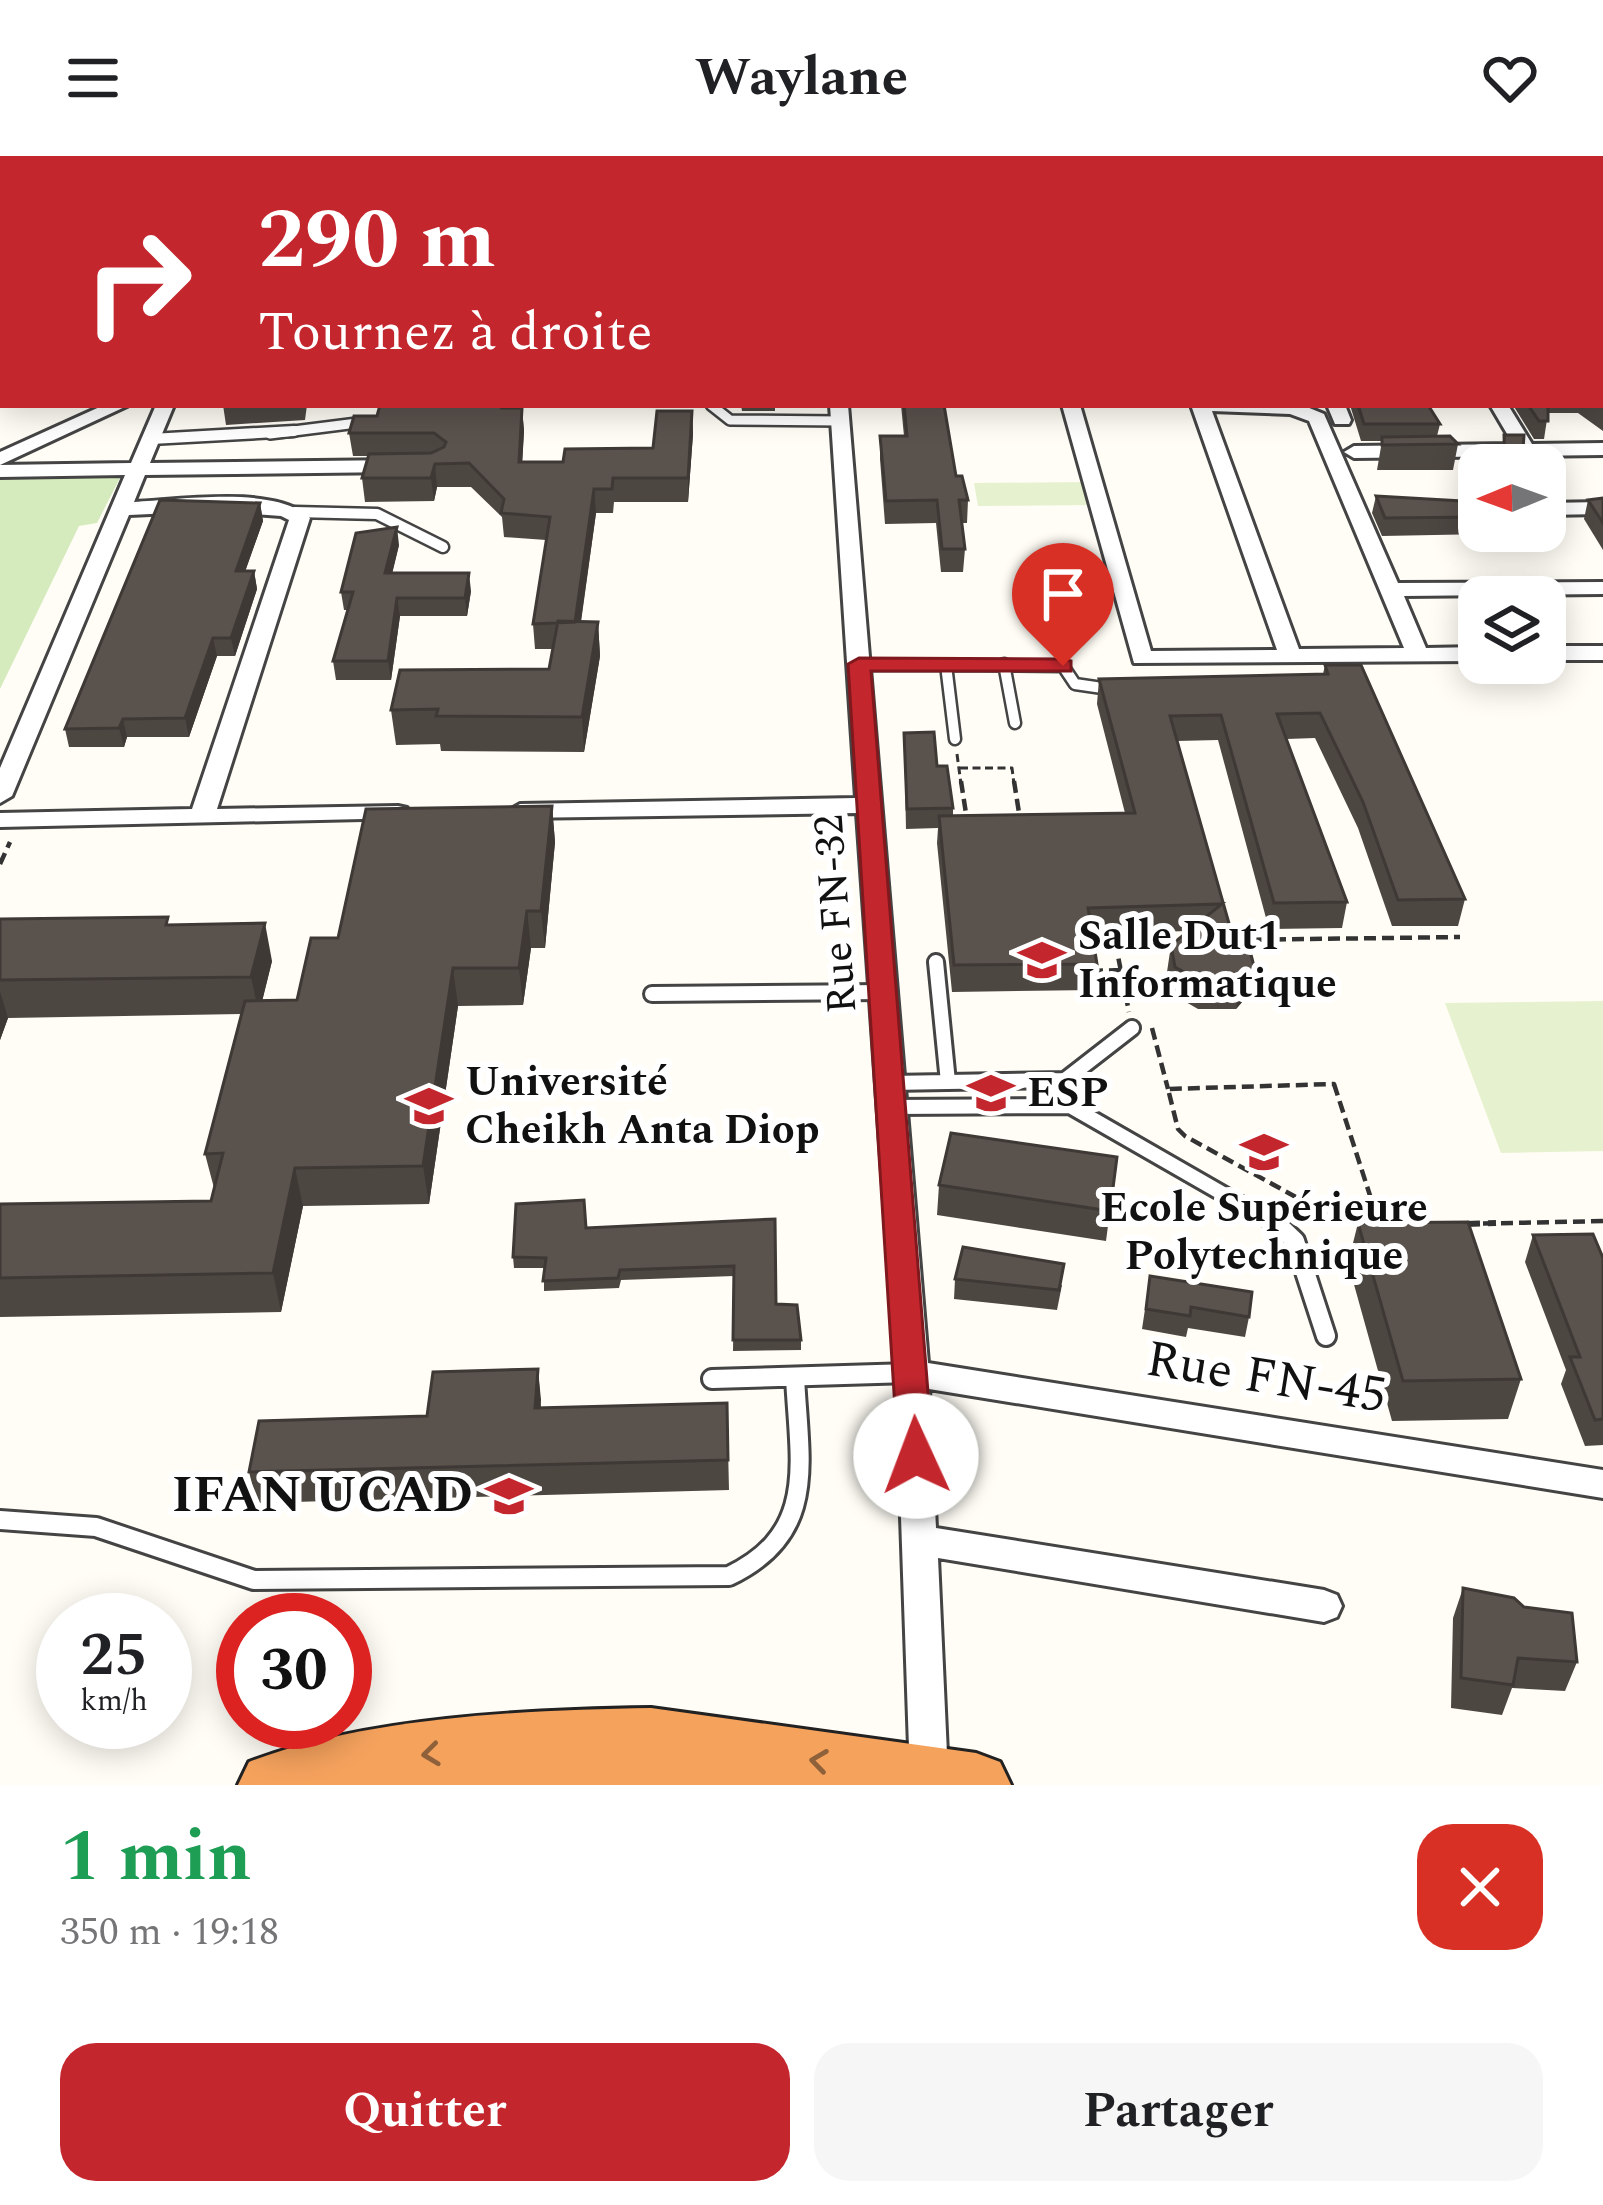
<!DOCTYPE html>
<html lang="fr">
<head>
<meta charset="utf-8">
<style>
	body { margin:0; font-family:Spectral,serif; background:#f6f6f6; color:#202124; height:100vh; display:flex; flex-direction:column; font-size:45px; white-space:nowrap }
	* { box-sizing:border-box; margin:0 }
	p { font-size:39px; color:#757577 }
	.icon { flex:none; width:66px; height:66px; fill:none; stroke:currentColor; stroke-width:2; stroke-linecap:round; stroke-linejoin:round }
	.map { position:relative; height:1629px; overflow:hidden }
	.sheet { display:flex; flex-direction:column; background:#fff; flex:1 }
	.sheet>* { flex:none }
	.hud { position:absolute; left:0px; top:0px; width:1605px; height:252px; box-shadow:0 6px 30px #0003; background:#c4262e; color:#fff; overflow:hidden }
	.needle { width:78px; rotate:269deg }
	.controls { position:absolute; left:1458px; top:288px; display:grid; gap:24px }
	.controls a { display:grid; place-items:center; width:108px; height:108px; border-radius:24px; background:#fff; box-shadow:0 6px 30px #0003; font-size:60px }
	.speed { position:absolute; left:36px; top:1437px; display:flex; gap:24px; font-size:60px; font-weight:700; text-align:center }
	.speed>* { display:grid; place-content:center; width:156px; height:156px; border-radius:50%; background:#fff; box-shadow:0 6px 30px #0003; line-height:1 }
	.speed small { font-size:30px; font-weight:400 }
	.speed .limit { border:18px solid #d22; background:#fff; color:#111 }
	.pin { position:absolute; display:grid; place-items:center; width:102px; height:102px; color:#fff; margin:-123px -51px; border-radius:50% 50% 50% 0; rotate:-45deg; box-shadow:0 0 12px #0007 }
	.pin .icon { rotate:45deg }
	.me { position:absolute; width:132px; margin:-66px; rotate:358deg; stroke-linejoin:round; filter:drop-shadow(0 0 9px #0008) }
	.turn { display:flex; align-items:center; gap:42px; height:252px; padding:0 60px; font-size:54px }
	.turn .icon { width:156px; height:156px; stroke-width:2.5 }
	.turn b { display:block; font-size:84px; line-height:102px }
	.round { display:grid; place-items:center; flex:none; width:126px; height:126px; border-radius:36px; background:#f6f6f6 }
	.head { display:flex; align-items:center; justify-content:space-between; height:204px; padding:0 60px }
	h1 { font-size:72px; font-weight:700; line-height:90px; color:#1e9e55 }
	.button { display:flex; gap:24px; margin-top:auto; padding:24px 60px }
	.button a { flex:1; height:138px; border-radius:36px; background:#c4262e; color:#fff; font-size:48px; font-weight:700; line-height:138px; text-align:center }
	.button a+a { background:#f6f6f6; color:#202124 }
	header { display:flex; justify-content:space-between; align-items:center; height:156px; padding:0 60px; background:#fff; font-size:54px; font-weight:700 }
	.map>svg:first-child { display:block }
</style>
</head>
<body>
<header><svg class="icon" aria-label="menu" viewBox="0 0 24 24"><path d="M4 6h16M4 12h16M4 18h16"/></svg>Waylane<svg class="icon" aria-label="heart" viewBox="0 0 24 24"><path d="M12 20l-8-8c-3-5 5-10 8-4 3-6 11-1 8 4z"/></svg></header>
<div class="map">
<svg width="1603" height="1629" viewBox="0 0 1603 1629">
	<rect width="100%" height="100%" fill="#fffdf5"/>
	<path fill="#d5ebbd" d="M121,320l-24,47 -18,3 -79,163v-211z"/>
	<path fill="#e6f2cf" d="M1086,326l6,23 -114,1 -4,-23z
		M1603,845v150l-102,2 -56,-150z"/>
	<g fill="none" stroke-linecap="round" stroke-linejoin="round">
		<defs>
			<path id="lane-far3" d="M711,249l19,15 110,1
				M270,278l87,-11"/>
			<path id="lane-far2" d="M151,283l143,-8
				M295,356l82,2 66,33
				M1004,508l11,59
				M859,509h87l9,74
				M946,509l117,1 12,18 41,6"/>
			<path id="lane-far1" d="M936,806l12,120
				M652,838l232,-2
				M891,927l174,-3 67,-52
				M892,951l178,-1 209,120"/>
			<path id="lane" d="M1276,1067l19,18 31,95
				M712,1223l198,-6
				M0,1364l96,7 158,53 475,-4c90,-43 70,-114 66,-199"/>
			<path id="street" d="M777,0h17l2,3h-17z
				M840,0h16v3h-16z
				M0,18h3v10h-3z
				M1602,135h1v10h-1z
				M0,165h3v10h-3z
				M3,224v16l-3,1v-16z
				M104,249h25l-129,60v-13z
				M156,249h18l-24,58 248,-3 10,6 -10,6 -253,3 -11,27c45,-2 142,-17 176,16l-93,291 181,-3 9,2 3,5 -3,5 -407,9v-14l192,-4 97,-289 -8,-4 -65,-5 -87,4 -117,281 -12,7v-35l125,-293 -125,2v-12l131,-2z
				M830,249h18l80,958 675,107v28l-674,-109 7,139 388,62 13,5 5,11 -5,11 -13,5 -386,-64 10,218 -4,9h-30l-4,-9 -14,-403 -39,-560 -337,5 -12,-7 12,-7 336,-6z
				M1062,249h18l71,246 126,-1 -86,-245h111l22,9 74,169 205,-1v12l-199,2 22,52 53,-1v14l-345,2zM1212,255l78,3 19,7 95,227 -105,1z
				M1327,249h18l6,15 -2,4h-14z
				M1490,249h18l24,39 71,-1v12l-249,3 -10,-6 10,-6 159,-2z
				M1603,346v12l-58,1v-12z
				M1545,490h58v14h-58z"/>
			<path id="highway" d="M651,1552l325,45 24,9 11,23h-773l11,-23c117,-45 276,-52 402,-54z"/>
		</defs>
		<use href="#lane-far3" stroke="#444" stroke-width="14"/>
		<use href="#lane-far2" stroke="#444" stroke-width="15"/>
		<use href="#lane-far1" stroke="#444" stroke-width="20"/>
		<use href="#lane" stroke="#444" stroke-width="24"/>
		<use href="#street" stroke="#444" stroke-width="6"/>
		<use href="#highway" stroke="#222" stroke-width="6"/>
		<path stroke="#333" stroke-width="3" stroke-dasharray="8 4.5" stroke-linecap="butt" d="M957,598l4,30
			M960,612h52l2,16"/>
		<path stroke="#333" stroke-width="4.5" stroke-dasharray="12 6" stroke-linecap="butt" d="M961,625l6,39
			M1014,625l6,38
			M0,708l10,-22
			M1238,784l222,-3
			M1088,785l90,-1
			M1115,785l14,71
			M1091,815l30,-1
			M1152,872l16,61
			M1334,928l41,127 -52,1 -138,-76 -7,-7 -10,-40z
			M1375,1055l24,14
			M1465,1068l138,-3"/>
		<path stroke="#333" stroke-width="6" stroke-dasharray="15 8" stroke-linecap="butt" d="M1465,1068l31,-1"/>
		<use href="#lane-far3" stroke="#fff" stroke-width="9"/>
		<use href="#lane-far2" stroke="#fff" stroke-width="10"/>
		<use href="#lane-far1" stroke="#fff" stroke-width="14"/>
		<use href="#lane" stroke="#fff" stroke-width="18"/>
		<use href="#street" fill="#fff" fill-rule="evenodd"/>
		<use href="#highway" fill="#f5a25d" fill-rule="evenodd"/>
	</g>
	<path fill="#4d4742" d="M819,0h19l-1,3h-17z
		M3,27v124h-3v-123z
		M1603,176v99l-25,-18h-30l-4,26h-10l-21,-34h89z
		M223,249h84l-2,15 -79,5z
		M380,249h130v3h12l2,23 -2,31h41l90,-14 39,-37 1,23 -5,68h-74l-1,11h-17l-15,109h17l2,34 -16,96 -143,-1 -1,-7 -44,1 -5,-35 158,-41 4,-20h-18l-2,-25 13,-84 -42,-3 -2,-20 -31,-30h-34l-3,14 -69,1 -3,-24 6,-22h-15l-4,-23 28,-17z
		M741,249h34v6h-33z
		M901,249h43l12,71 12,24 -1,23h-5l3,26 -2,23h-22l-5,-49 -51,1 -5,-65v-23h24z
		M1350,249h78l12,19 -3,12 21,8 -5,26h-76l5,-29h-21z
		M1504,279l18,30h-24z
		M1376,340l103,6v29h57l-1,2 -153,3 -10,-23z
		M1603,342v52l-19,-31 4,-19z
		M260,347l3,18 -18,50h9l3,18 -22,67h-18l-28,81h-62l-3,10h-55l-4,-18z
		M399,389l-7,28 79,18 -4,25h-67l-9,64h-55l-3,-19 15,-51h-4l-3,-18z
		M1325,509l140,234 -7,27h-66l-34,-98 -43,-90 -28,1 60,163 -5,26 -73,1 -51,-189 -41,1 73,252 -14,16h-38l-26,-15 -5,-22 4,-27 17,-14 -96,3 5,30 -3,26 -142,2 -15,-149 1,-15 -32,1 -2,-96 49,75v8l172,-3 -28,-109 2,-25 224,-5z
		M552,650l3,36 -10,106h-14l-8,57 -65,1 -29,198 -126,2 -22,106 -281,5v-113l211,-3 3,-13 -9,-34 36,-140 -233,4 -8,22v-121l170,6 102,36 -10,40 35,-1 41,-62z
		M1117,1001l-11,84 -169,-26 2,-30z
		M775,1063l1,85 25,36v10l-68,1 1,-75 -113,4 -2,8 -75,3v-23h-30l-1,-11 73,-29z
		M1358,1067l163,156 -13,40 -116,2 -44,-158z
		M1533,1079l70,23v187l-18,1 -24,-62 5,-14 -41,-108z
		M1150,1120l99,41 -4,20 -57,-9 -2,9 -44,-8z
		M955,1123l107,6 -5,25 -103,-11z
		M538,1213l3,39 186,-5 2,87 -472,13 -8,-31 178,-56z
		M1463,1432l114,74 -12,29 -53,-3 -10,27 -51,-7 2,-90z"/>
	<path fill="#3f3936" d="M522,252l2,23 -3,55 -2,-24z
		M692,255l1,23 -5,68v-24z
		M435,308l2,23 -3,14 -3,-23z
		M594,333l2,24 -19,135 -2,-24z
		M260,347l3,18 -24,68 -3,-18z
		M397,371l2,18 -11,46 -3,-18z
		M254,415l3,18 -22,67 -4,-18z
		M469,417l2,18 -4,25 -2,-18z
		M397,442l3,18 -9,64 -3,-19z
		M598,466l2,34 -16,96 -2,-35z
		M213,482l4,18 -28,81 -4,-19z
		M123,563l4,18 -3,10 -5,-19z
		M552,650l3,36 -10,106 -4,-37z
		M527,755l4,37 -8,57 -4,-37z
		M265,767l7,38 -13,53 -8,-37z
		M1254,810l-4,27 -14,16 4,-27z
		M453,812l5,38 -29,198 -6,-38z
		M0,835l8,27 -8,22z
		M295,1012l8,38 -22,106 -8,-39z
		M538,1213l3,31 -3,38 -3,-30z"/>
	<path fill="#5a524d" stroke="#3f3936" stroke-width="3" d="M861,0h736l3,3h-739z
		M3,27v93h-3v-92z
		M1602,175l1,1 -1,52z
		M380,249h123l-1,3h20l-3,54h44l2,-13 88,-1 4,-37h35l-4,67h-75l-1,11h-18l-19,133 -42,2 17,-107 -49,-4 3,-14 -35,-36 -34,1 -4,14h-69l7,-24 62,-1 13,-6 2,-5 -12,-9h-85l5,-17h23z
		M904,249h40l12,71h6l6,24h-9l6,49h-23l-5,-49 -51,1 -6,-65h27z
		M1358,249h70l12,19h-76z
		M1528,249h20v16h-9z
		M1504,279h20l-2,30h-17z
		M1450,280l8,8 -76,1v-8z
		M1376,340l103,6v15l-94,1z
		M1603,342v25l-15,-23z
		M160,344l100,3 -24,68h18l-23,67h-18l-28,80 -62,1 -4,9 -54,1z
		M397,371l-12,46h84l-4,25h-68l-9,63h-55l20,-69h-12l15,-59z
		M558,465l40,1 -16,95 -146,-1 2,-7 -47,1 9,-40 149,-1z
		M1325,509h36l104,234 -67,1 -35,-98 -43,-89 -43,1 70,188 -73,1 -53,-188 -51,1 62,218 16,9 6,23 -14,16h-38l-27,-15 -4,-22 51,-41 -134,4 9,56 -143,1 -15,-149 196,-3 -36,-134 229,-5z
		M934,576l3,34h10l6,42 -46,1 -3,-76z
		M552,650l-11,105h-14l-8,57h-66l-30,198 -128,2 -22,105 -273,5v-74l211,-3 12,-48 -18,1 40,-153 52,-1 14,-62h27l28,-129z
		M168,761l-2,8 99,-2 -14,54 -251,3v-61z
		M951,977l166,24 -7,54 -171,-26z
		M584,1044l2,28 189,-9 1,85 21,1 4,35h-68l1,-74 -114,4 -2,8 -75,3 3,-23 -33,-1 3,-53z
		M1468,1066l53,157 -118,2 -45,-158z
		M1593,1078l10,24v161l-8,1 -25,-63h10l-47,-122z
		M963,1091l101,17 -5,26 -104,-11z
		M1150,1120l102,16 -3,25 -58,-10 -1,9 -44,-7z
		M538,1213l-3,39 192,-5 1,57 -479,12 10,-51 168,-5 6,-44z
		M1463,1432l51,10 10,9 48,6 5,49 -59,-4 -5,27 -52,-7z"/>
	<defs><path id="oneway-chevron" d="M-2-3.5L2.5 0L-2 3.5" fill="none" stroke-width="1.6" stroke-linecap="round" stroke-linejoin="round" transform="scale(3)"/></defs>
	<g stroke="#8e613b">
		<use href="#oneway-chevron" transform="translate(431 1598) rotate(173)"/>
		<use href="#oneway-chevron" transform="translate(819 1605) rotate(-172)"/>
	</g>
	<path fill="#c4262e" stroke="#7f191e" stroke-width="3" d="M1063,503l8,2v10h-200l62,785 -5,10h-25l-5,-10 -50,-792 11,-6z"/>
	<defs>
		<symbol id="university-bare" viewBox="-9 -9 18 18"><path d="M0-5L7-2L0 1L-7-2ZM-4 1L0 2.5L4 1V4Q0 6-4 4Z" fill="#c4262e" stroke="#fff" stroke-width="2.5" paint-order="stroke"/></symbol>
	</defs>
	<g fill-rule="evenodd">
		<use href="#university-bare" x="1009" y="771" width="66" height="66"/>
		<use href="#university-bare" x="958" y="904" width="66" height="66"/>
		<use href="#university-bare" x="396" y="917" width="66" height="66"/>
		<use href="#university-bare" x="1231" y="963" width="66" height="66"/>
		<use href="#university-bare" x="476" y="1307" width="66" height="66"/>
	</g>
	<g text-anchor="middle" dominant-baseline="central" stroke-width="12" stroke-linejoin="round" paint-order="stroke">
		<g font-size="42" fill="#111" stroke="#fff">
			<text transform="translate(836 758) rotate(-94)">Rue FN-32</text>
		</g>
		<g font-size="42" font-weight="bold" fill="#111" stroke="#fff" text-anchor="start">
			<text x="1078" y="780">Salle Dut1<tspan x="1078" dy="48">Informatique</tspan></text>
			<text x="465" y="926">Université<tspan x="465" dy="48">Cheikh Anta Diop</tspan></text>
			<text x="1027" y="937">ESP</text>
			<text x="1264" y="1052" text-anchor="middle">Ecole Supérieure<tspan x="1264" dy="48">Polytechnique</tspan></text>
		</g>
		<g font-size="51" fill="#111" stroke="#fff">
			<text transform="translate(1266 1222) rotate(9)">Rue FN-45</text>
		</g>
		<g font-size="51" font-weight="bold" fill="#111" stroke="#fff" text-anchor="end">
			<text x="473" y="1340">IFAN UCAD</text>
		</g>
	</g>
</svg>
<div class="controls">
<a><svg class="needle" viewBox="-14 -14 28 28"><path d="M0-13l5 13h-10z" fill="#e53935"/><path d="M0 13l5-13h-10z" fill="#757577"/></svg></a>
<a><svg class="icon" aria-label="layers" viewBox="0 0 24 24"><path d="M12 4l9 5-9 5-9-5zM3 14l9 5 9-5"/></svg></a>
</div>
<div class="speed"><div>25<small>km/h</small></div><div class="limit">30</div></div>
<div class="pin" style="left:1063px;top:510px;background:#d93025"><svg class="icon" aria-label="arrive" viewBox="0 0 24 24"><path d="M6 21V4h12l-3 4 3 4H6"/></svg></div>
<svg class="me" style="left:916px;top:1300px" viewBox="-20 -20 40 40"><circle r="19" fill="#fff"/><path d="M0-13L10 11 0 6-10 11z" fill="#c4262e"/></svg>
<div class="hud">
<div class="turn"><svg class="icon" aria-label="right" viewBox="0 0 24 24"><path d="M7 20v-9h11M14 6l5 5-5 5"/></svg><div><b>290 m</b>Tournez à droite</div></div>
</div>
</div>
<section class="sheet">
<div class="head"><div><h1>1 min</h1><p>350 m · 19:18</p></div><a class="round" style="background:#d93025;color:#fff"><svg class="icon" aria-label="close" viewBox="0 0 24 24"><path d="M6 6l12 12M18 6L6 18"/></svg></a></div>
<div class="button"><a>Quitter</a><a>Partager</a></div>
</section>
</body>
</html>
